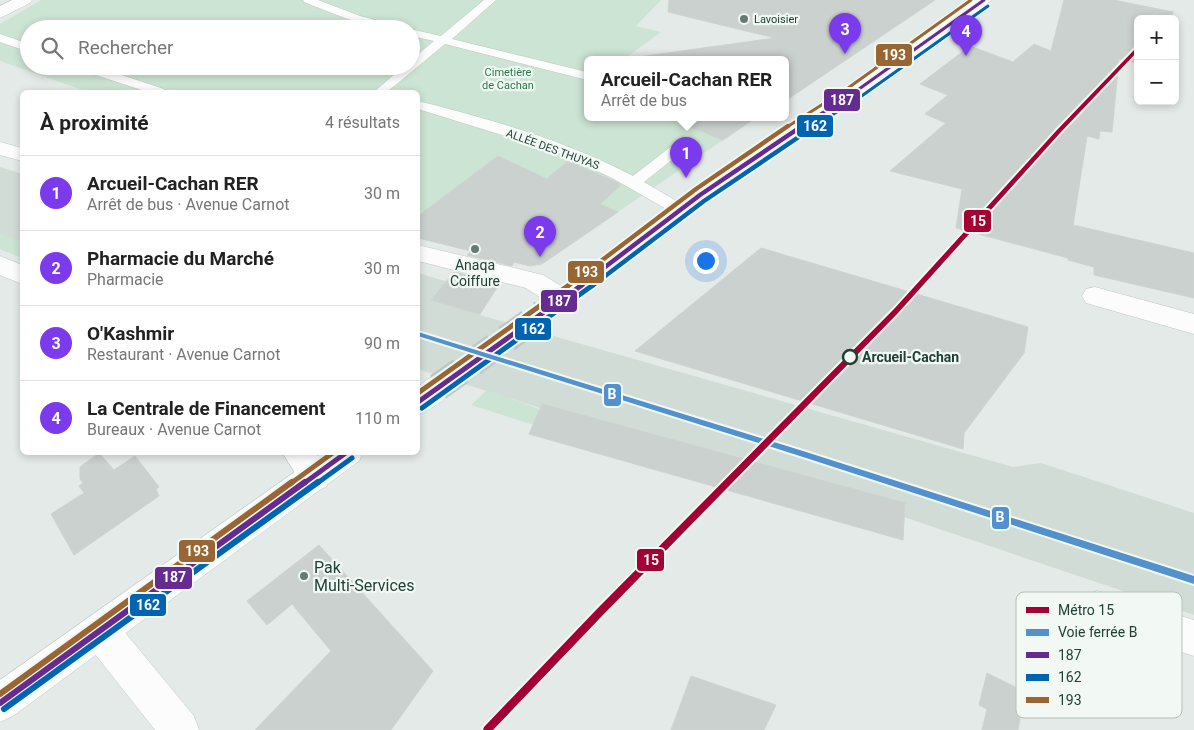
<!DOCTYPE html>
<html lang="fr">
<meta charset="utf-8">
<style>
body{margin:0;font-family:Roboto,sans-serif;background:#f2f2f2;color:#222}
.controls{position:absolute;right:15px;top:15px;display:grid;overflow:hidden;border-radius:8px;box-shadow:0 2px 8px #0003}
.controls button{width:45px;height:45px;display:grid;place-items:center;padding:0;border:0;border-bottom:1px solid #e0e0e0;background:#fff;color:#222;font:25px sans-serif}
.you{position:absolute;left:705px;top:260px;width:18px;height:18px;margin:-12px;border:4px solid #fff;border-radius:50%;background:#1a73e8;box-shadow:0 0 0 8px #1a73e833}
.badge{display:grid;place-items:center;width:32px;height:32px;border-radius:50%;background:#7c3aed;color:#fff;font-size:16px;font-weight:700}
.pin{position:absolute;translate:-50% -41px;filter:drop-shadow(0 1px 2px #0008)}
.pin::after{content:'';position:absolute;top:26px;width:18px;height:15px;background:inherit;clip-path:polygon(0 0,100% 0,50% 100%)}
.popup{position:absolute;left:584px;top:56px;width:205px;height:65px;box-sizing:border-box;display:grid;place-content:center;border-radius:8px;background:#fff;filter:drop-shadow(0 1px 4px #0005);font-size:16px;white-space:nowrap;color:#767676}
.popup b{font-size:19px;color:#222}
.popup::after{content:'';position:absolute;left:50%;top:100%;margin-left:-10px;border:10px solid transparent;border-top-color:#fff}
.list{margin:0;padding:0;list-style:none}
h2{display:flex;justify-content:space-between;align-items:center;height:65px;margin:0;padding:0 20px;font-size:21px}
h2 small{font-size:16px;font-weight:400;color:#767676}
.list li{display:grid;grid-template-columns:32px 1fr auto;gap:15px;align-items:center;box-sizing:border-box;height:75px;padding:0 20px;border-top:1px solid #e0e0e0}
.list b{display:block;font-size:19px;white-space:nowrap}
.list p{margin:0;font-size:16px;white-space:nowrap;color:#767676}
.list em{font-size:16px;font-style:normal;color:#767676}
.icon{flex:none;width:28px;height:28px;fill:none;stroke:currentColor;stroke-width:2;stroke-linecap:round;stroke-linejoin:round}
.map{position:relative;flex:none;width:1194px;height:730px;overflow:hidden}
.search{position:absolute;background:#fff;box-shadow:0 2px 8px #0003;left:20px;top:20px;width:400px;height:55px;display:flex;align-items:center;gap:12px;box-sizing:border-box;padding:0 18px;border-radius:28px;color:#767676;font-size:19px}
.panel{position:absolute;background:#fff;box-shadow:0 2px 8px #0003;left:20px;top:90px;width:400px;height:365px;border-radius:8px}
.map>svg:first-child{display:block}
.built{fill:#d1dcd7}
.green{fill:#cce4d3;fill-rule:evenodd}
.building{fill:#cbd1ce;stroke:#cdd3d0}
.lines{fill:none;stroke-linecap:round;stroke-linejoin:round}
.secondary-tunnel{stroke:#bdc8c4;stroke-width:28;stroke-dasharray:28 14;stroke-linecap:butt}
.lane-casing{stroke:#c1c7c4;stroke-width:1}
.street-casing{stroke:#c1c7c4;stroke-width:1}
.secondary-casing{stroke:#bfc8c4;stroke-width:1}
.lane{fill:#fbfcfb;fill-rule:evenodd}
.street{fill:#fbfcfb;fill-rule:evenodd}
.secondary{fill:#fbfcfb;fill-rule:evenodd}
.bus-1-far3-casing{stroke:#f2f9f5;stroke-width:5.5}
.bus-1-far2-casing{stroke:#f2f9f5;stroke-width:8}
.bus-1-far1-casing{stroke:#f2f9f5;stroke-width:9}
.bus-1-casing{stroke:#f2f9f5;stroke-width:10}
.bus-2-far3-casing{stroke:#f2f9f5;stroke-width:5.5}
.bus-2-far2-casing{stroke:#f2f9f5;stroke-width:8}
.bus-2-far1-casing{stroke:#f2f9f5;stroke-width:9}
.bus-2-casing{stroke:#f2f9f5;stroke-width:10}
.bus-3-far3-casing{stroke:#f2f9f5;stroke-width:5.5}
.bus-3-far2-casing{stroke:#f2f9f5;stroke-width:8}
.bus-3-far1-casing{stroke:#f2f9f5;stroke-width:9}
.bus-3-casing{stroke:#f2f9f5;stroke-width:10}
.bus-1-far3{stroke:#652b91;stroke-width:3}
.bus-1-far2{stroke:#652b91;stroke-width:4.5}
.bus-1-far1{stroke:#652b91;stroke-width:5}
.bus-1{stroke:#652b91;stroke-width:6}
.bus-2-far3{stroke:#0064b1;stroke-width:3}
.bus-2-far2{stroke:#0064b1;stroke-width:4.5}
.bus-2-far1{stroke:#0064b1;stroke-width:5}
.bus-2{stroke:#0064b1;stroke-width:6}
.bus-3-far3{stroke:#963;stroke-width:3}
.bus-3-far2{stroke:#963;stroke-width:4.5}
.bus-3-far1{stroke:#963;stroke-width:5}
.bus-3{stroke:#963;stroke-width:6}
.rail-1-casing{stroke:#f2f9f5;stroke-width:4}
.rail-1{fill:#5291ce;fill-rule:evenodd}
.metro-1-casing{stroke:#f2f9f5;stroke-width:4}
.metro-1{fill:#a50034;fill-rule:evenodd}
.poi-dot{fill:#657b74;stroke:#f2f9f5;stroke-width:2}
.stop-dot{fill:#f2f9f5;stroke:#203f36;stroke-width:2.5}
.labels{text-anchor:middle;stroke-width:4.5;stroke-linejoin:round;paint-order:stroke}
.far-poi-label{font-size:11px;fill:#203f36;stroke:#f2f9f5;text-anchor:start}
.far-park-label{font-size:11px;fill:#277a45;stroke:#f2f9f5}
.far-street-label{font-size:11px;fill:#203f36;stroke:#f2f9f5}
.poi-label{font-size:14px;fill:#203f36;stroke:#f2f9f5}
.stop-label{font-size:14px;font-weight:bold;fill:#203f36;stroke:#f2f9f5;text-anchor:start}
.near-poi-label{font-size:16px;fill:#203f36;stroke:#f2f9f5;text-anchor:start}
.key{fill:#f2f9f5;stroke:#b3c1bc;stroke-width:1}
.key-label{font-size:14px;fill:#203f36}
.line-badge{stroke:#f2f9f5;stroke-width:2}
.badge-label{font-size:14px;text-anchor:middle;font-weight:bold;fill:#fff}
</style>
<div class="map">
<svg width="1194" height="730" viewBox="0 0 1194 730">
<rect width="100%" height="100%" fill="#e4eae7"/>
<path class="built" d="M0 167 22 174V257L0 249Z
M418 273 492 295 480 315 1013 467 1041 463 1194 513V615L797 481 612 431 418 369Z"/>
<path class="green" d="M41 0H661L636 26 661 32 624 59H587V117H665L723 140 618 212 498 156 423 212 418 210V92H88L0 61V24ZM29 29H411V66H29Z
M0 234 22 241V258L0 249Z
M487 390 542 410 534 425 471 405Z"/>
<path class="building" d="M669 0H935L785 101V59L631 58 775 38 668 12Z
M1064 0H1113L1173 12 1172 19H1138V63L1119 59 1112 132 1100 131 1099 139 1087 136 1073 225 1194 253V298L1094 275V267L1068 260V258L956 228 962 189 890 171 946 123 925 114 948 95 920 84 970 46 1013 62 1034 44 1051 51Z
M666 117H757L723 140Z
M498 156 547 179 568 161 616 182 621 185 600 204 618 212 542 264 530 266 514 262 512 266 467 255 471 251 418 238V216Z
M761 248 1028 327 1024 353 964 433 963 449 635 351Z
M454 272 500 283 480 314 431 300Z
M542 404 905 503 903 540 529 434Z
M99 453 114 470 135 456 159 487 156 489 159 496 74 555 51 514 84 493 79 486 83 483 80 479V467Z
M319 545 433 671 391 730H255L331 651 292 604 267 625 247 601Z
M1103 632 1171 653 1177 689 1161 685 1168 718 1112 701Z
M987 673 1025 692 1018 730H982L987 709 979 705Z
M691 676 776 705 764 730H671Z"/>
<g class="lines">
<path class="secondary-tunnel" d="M438 387 543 313"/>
<defs>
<path id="lane" d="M303 0H318L360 16 402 27 404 29C368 29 337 15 304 2Z
M484 0H496L452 39 587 72V80L445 44 387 92H374L404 66H411V60L434 41 411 36 410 29 441 36Z
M0 34 29 44V52L0 42Z
M75 66H94L164 89 165 92H148L77 69Z
M418 101C491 119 566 141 633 176L678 141H688L690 144 688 147 644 182 685 206 688 210 685 214H675L612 178 554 151 418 109Z"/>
<path id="street" d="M12 0H32L30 3 0 18V6Z
M0 142 22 148V161L0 155Z
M418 245 543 275 571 292 575 299 571 306 562 308 553 306 526 288 418 261Z
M0 256 22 265V284L0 275Z
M1095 287 1194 314V334L1086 303 1082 296 1086 289Z
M282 452H315L331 477 326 487 315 491 304 487Z
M1097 591 1194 620V656L1085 621 1079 609 1085 597Z
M100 613 113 618 194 716 199 730H155L87 644 82 631 87 618Z"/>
<path id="secondary" d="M973 0H992L859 98 767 157 708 200 552 320 543 323 534 320 530 313 534 306 692 190 753 149 845 90Z
M438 375 448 379 452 387C446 400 431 410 418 414V387L428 379Z
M323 452H363L359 461 13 716 0 722V680Z"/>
</defs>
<use href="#lane" class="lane-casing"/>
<use href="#street" class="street-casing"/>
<use href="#secondary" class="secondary-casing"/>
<use href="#lane" class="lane"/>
<use href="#street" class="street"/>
<use href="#secondary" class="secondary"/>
<defs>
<path id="bus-1-far3" d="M800 127 852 94 984 0"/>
<path id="bus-1-far2" d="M580 286 700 195 802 126"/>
<path id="bus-1-far1" d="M418 402 582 285
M303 484 347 452"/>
<path id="bus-1" d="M0 703 305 482"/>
<path id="bus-2-far3" d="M813 127 856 100 988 6"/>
<path id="bus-2-far2" d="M592 286 704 201 815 126"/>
<path id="bus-2-far1" d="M422 408 593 285
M316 484 352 458"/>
<path id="bus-2" d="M4 709 318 482"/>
<path id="bus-3-far3" d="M787 127 848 88 971 0"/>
<path id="bus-3-far2" d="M568 286 696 189 788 126"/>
<path id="bus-3-far1" d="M418 393 569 285
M290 484 334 452"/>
<path id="bus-3" d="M0 694 292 482"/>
</defs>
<use href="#bus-1-far3" class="bus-1-far3-casing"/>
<use href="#bus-1-far2" class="bus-1-far2-casing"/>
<use href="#bus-1-far1" class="bus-1-far1-casing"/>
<use href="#bus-1" class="bus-1-casing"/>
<use href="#bus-2-far3" class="bus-2-far3-casing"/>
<use href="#bus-2-far2" class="bus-2-far2-casing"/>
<use href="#bus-2-far1" class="bus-2-far1-casing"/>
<use href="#bus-2" class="bus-2-casing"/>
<use href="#bus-3-far3" class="bus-3-far3-casing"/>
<use href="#bus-3-far2" class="bus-3-far2-casing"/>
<use href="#bus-3-far1" class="bus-3-far1-casing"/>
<use href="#bus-3" class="bus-3-casing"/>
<use href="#bus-1-far3" class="bus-1-far3"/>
<use href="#bus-1-far2" class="bus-1-far2"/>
<use href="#bus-1-far1" class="bus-1-far1"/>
<use href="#bus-1" class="bus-1"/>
<use href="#bus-2-far3" class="bus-2-far3"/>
<use href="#bus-2-far2" class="bus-2-far2"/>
<use href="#bus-2-far1" class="bus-2-far1"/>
<use href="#bus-2" class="bus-2"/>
<use href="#bus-3-far3" class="bus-3-far3"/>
<use href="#bus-3-far2" class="bus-3-far2"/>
<use href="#bus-3-far1" class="bus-3-far1"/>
<use href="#bus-3" class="bus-3"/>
<defs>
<path id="rail-1" d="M418 332 803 451 1194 576V584L803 457 418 336Z"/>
</defs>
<use href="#rail-1" class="rail-1-casing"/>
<use href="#rail-1" class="rail-1"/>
<defs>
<path id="metro-1" d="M1137 47H1138V51L1060 133 898 313 602 616 493 730H483L484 727 596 610 894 309 1056 131Z"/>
</defs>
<use href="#metro-1" class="metro-1-casing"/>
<use href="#metro-1" class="metro-1"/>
</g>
<g class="poi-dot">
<circle cx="744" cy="19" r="5"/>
<circle cx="475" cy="249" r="5"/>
<circle cx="304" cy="576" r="5"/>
</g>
<circle class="stop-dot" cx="850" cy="357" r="7"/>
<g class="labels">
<g class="far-poi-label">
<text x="754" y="23">Lavoisier</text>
</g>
<g class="far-park-label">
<text x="508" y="76">Cimetière<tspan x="508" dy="13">de Cachan</tspan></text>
</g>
<g class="far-street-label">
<text transform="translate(553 149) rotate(20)" y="4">ALLÉE DES THUYAS</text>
</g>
<g class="poi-label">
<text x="475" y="270">Anaqa<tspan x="475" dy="16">Coiffure</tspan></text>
</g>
<g class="stop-label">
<text x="862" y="362">Arcueil-Cachan</text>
</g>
<g class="near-poi-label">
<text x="314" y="573">Pak<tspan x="314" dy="18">Multi-Services</tspan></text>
</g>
</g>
<rect x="1016" y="592" width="166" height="126" rx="8" class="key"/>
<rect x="1026" y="607" width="23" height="6" fill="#a50034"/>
<rect x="1026" y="629" width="23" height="7" fill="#5291ce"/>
<rect x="1026" y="652" width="23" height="6" fill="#652b91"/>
<rect x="1026" y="674" width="23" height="7" fill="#0064b1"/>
<rect x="1026" y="697" width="23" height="6" fill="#963"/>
<g class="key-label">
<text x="1058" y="615">Métro 15</text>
<text x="1058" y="637">Voie ferrée B</text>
<text x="1058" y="660">187</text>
<text x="1058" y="682">162</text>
<text x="1058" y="705">193</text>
</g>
<g class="line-badge">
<rect x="875" y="43" width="38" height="24" rx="5" fill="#963"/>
<rect x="823" y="88" width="38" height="24" rx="5" fill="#652b91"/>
<rect x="796" y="114" width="38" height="24" rx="5" fill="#0064b1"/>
<rect x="963" y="209" width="29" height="24" rx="5" fill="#a50034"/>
<rect x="567" y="260" width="38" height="24" rx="5" fill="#963"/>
<rect x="540" y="289" width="38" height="24" rx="5" fill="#652b91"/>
<rect x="514" y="317" width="38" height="24" rx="5" fill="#0064b1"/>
<rect x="603" y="383" width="19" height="24" rx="5" fill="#5291ce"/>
<rect x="991" y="506" width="19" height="24" rx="5" fill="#5291ce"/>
<rect x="178" y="539" width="38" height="24" rx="5" fill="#963"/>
<rect x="636" y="548" width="29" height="24" rx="5" fill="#a50034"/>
<rect x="154" y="566" width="39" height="24" rx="5" fill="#652b91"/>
<rect x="129" y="593" width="38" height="24" rx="5" fill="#0064b1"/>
</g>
<g class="badge-label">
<text x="894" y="60">193</text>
<text x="842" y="105">187</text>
<text x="815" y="131">162</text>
<text x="978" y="226">15</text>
<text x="586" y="277">193</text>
<text x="559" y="306">187</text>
<text x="533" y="334">162</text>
<text x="612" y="399">B</text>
<text x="1000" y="522">B</text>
<text x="197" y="556">193</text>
<text x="651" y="565">15</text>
<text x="174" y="582">187</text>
<text x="148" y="610">162</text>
</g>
</svg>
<div class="controls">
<button>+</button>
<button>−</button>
</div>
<div class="you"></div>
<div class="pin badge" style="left:686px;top:178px">1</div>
<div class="popup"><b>Arcueil-Cachan RER</b>Arrêt de bus</div>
<div class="pin badge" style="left:540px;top:257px">2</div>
<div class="pin badge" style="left:845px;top:54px">3</div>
<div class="pin badge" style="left:966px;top:56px">4</div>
<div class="search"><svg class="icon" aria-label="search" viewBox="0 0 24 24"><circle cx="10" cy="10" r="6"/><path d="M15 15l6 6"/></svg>Rechercher</div>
<section class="panel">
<h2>À proximité<small>4 résultats</small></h2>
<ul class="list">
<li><span class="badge">1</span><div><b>Arcueil-Cachan RER</b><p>Arrêt de bus · Avenue Carnot</p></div><em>30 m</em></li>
<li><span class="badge">2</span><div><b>Pharmacie du Marché</b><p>Pharmacie</p></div><em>30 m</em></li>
<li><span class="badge">3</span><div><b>O'Kashmir</b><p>Restaurant · Avenue Carnot</p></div><em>90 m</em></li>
<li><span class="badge">4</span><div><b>La Centrale de Financement</b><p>Bureaux · Avenue Carnot</p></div><em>110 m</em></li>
</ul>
</section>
</div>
